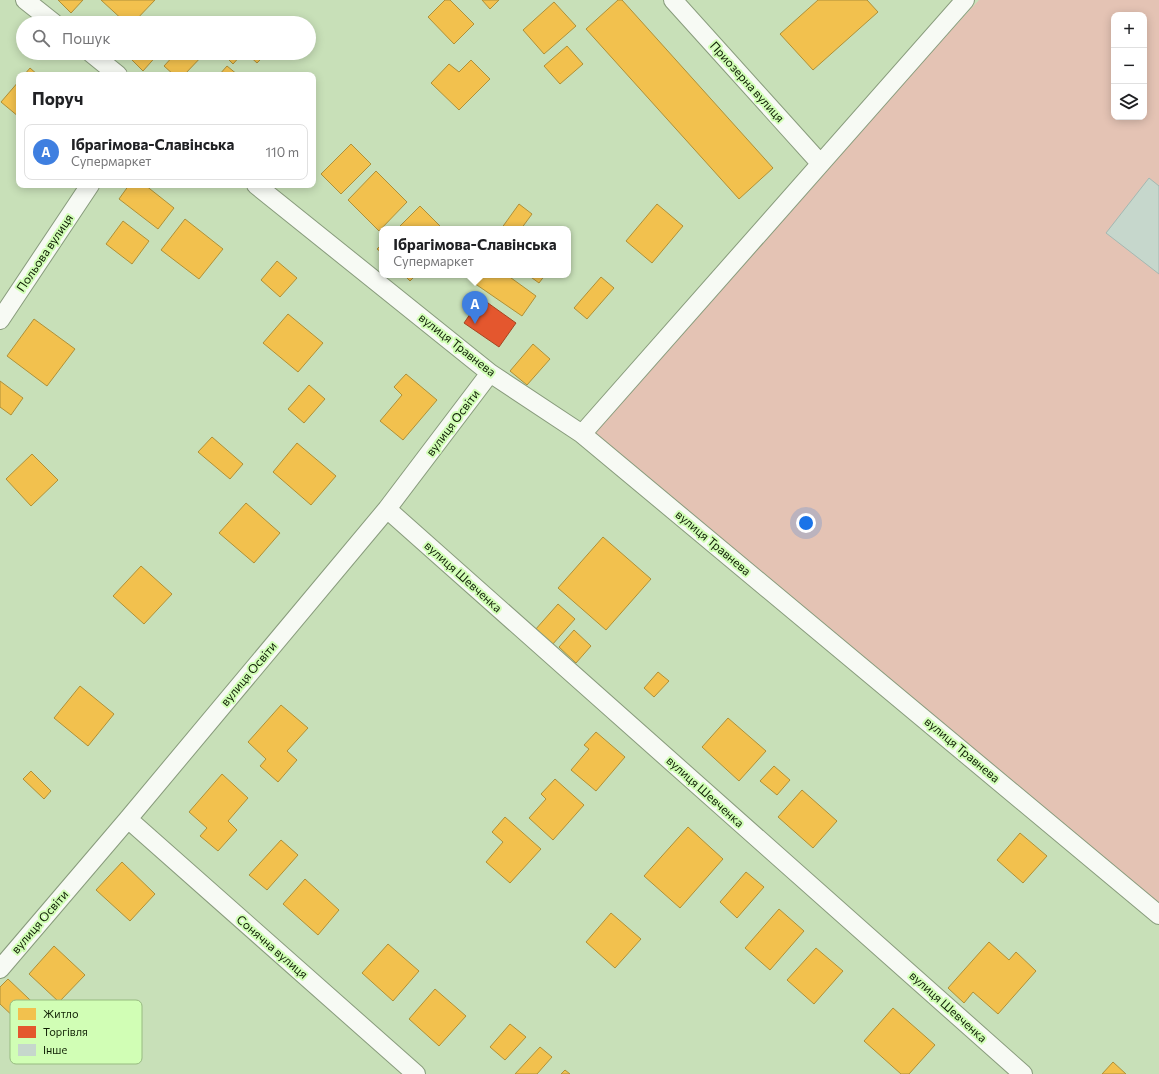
<!DOCTYPE html>
<html lang="uk">
<meta charset="utf-8">
<style>
body{margin:0;font-family:Commissioner,sans-serif;background:#f2f2f2;color:#202124}
.controls{position:absolute;right:12px;top:12px;display:grid;overflow:hidden;border-radius:8px;box-shadow:0 2px 10px #0003}
.controls button{width:36px;height:36px;display:grid;place-items:center;padding:0;border:0;border-bottom:1px solid #e0e0e0;background:#fff;color:#202124;font:20px sans-serif}
.you{position:absolute;left:806px;top:523px;width:14px;height:14px;margin:-10px;border:3px solid #fff;border-radius:50%;background:#1a73e8;box-shadow:0 0 0 6px #1a73e833}
.badge{display:grid;place-items:center;width:26px;height:26px;border-radius:50%;background:#0b8043;color:#fff;font-size:13px;font-weight:700}
.pin{position:absolute;translate:-50% -33px;filter:drop-shadow(0 1px 2px #0008)}
.pin::after{content:'';position:absolute;top:21px;width:14px;height:12px;background:inherit;clip-path:polygon(0 0,100% 0,50% 100%)}
.popup{position:absolute;left:379px;top:226px;width:192px;height:52px;box-sizing:border-box;display:grid;place-content:center;border-radius:8px;background:#fff;filter:drop-shadow(0 1px 3px #0005);font-size:13px;white-space:nowrap;color:#757577}
.popup b{font-size:15px;color:#202124}
.popup::after{content:'';position:absolute;left:50%;top:100%;margin-left:-8px;border:8px solid transparent;border-top-color:#fff}
.list{margin:0;padding:0;list-style:none}
h2{display:flex;justify-content:space-between;align-items:center;height:52px;margin:0;padding:0 16px;font-size:17px}
h2 small{font-size:13px;font-weight:400;color:#757577}
.list li{display:grid;grid-template-columns:26px 1fr auto;gap:12px;align-items:center;box-sizing:border-box;height:56px;margin:0 8px 8px;padding:0 8px;border:1px solid #e0e0e0;border-radius:8px}
.list b{display:block;font-size:15px;white-space:nowrap}
.list p{margin:0;font-size:13px;white-space:nowrap;color:#757577}
.list em{font-size:13px;font-style:normal;color:#757577}
.icon{flex:none;width:22px;height:22px;fill:none;stroke:currentColor;stroke-width:2;stroke-linecap:round;stroke-linejoin:round}
.map{position:relative;flex:none;width:1159px;height:1074px;overflow:hidden}
.search{position:absolute;background:#fff;box-shadow:0 2px 10px #0003;left:16px;top:16px;width:300px;height:44px;display:flex;align-items:center;gap:10px;box-sizing:border-box;padding:0 14px;border-radius:22px;color:#757577;font-size:15px}
.panel{position:absolute;background:#fff;box-shadow:0 2px 10px #0003;left:16px;top:72px;width:300px;height:116px;border-radius:8px}
.map>svg:first-child{display:block}
.grass{fill:#e4c3b4;fill-rule:evenodd}
.homes{fill:#f2c14e;stroke:#ae9038}
.shops{fill:#e4572e;stroke:#a44621}
.building{fill:#c6d7cc;stroke:#a4b8b2}
.lines{fill:none;stroke-linecap:round;stroke-linejoin:round}
.street-casing{stroke:#889b7c;stroke-width:20}
.street{stroke:#f7faf4;stroke-width:18}
.labels{text-anchor:middle;stroke-width:4;stroke-linejoin:round;paint-order:stroke}
.street-label{font-size:12px;fill:#0f1f04;stroke:#d1feb5}
.key{fill:#d1feb5;stroke:#97bb80;stroke-width:1}
.key-label{font-size:11px;fill:#0f1f04}
</style>
<div class="map">
<svg width="1159" height="1074" viewBox="0 0 1159 1074">
<rect width="100%" height="100%" fill="#c8e0b8"/>
<path class="grass" d="M979 0H1159V915L582 434ZM1114 15H1144V117H1114Z"/>
<path class="homes" d="M58 0H83L71 13Z
M101 0H155L133 23H126Z
M445 0H450L474 24 454 44 428 17Z
M482 0H499L490 9Z
M618 0H622L773 168 739 199 586 29Z
M818 0H867L878 12 813 70 780 34Z
M554 2 576 26 544 54 523 30Z
M567 46 583 64 560 84 544 66Z
M138 53H159L143 71 132 60Z
M176 53H205L184 75H174L164 66Z
M222 53H243L233 64Z
M246 53H267L257 63Z
M471 60 490 79 459 110 431 83 449 64 459 72Z
M227 66 238 75H219Z
M30 68 38 75H24Z
M19 81V117L1 102Z
M351 144 371 164 341 194 321 174Z
M376 171 407 202 379 231 348 200Z
M129 185H145L174 208 158 229 119 199Z
M519 204 532 214 521 229H501Z
M657 204 683 226 652 263 626 241Z
M420 206 443 229H397Z
M185 219 223 249 199 279 161 250Z
M123 221 149 241 132 264 106 244Z
M382 244V253L377 249Z
M277 261 297 278 280 297 261 280Z
M404 275H416L410 281Z
M480 275H507L536 296 522 316 474 283Z
M528 275H545L539 283Z
M601 277 614 288 587 319 574 308Z
M288 314 323 343 298 372 263 343Z
M34 319 75 349 47 386 7 356Z
M533 344 550 359 527 385 510 371Z
M406 374 437 400 403 440 380 421 402 395 394 387Z
M0 381 23 398 11 415 0 407Z
M309 385 325 399 304 423 288 409Z
M212 437 243 464 230 479 198 452Z
M297 443 336 476 311 505 273 472Z
M32 454 58 480 31 506 6 479Z
M246 503 280 533 254 563 219 533Z
M603 537 651 579 606 630 558 588Z
M141 566 172 594 144 624 113 596Z
M558 604 575 619 552 645 535 630Z
M574 630 591 646 576 663 559 647Z
M658 672 669 681 654 697 644 688Z
M80 686 114 714 88 746 54 718Z
M281 705 308 728 287 751 297 760 278 782 260 766 266 759 248 742Z
M728 718 766 751 739 781 702 747Z
M596 732 625 757 596 791 571 770 589 749 584 745Z
M774 766 790 780 777 795 760 781Z
M31 771 51 791 44 799 23 779Z
M222 774 248 798 228 821 237 830 218 851 200 836 207 828 189 812Z
M555 779 584 805 553 840 529 818 546 799 541 794Z
M802 790 837 821 813 848 778 817Z
M505 817 541 849 510 883 486 862 503 842 492 832Z
M688 827 723 859 680 908 644 876Z
M1020 833 1047 856 1023 883 997 860Z
M281 840 298 855 267 890 249 875Z
M122 862 155 894 130 921 96 890Z
M746 872 764 887 737 918 720 902Z
M305 879 339 910 318 935 283 904Z
M779 909 804 931 770 970 745 948Z
M611 913 641 939 615 968 586 942Z
M989 942 1009 960 1016 952 1036 971 998 1014 973 992 964 1003 948 988Z
M388 944 419 971 393 1001 362 973Z
M54 946 85 975 59 1002 29 974Z
M816 948 843 971 814 1004 787 980Z
M8 979 68 1036 52 1053 0 1004V987Z
M435 989 466 1016 439 1046 409 1019Z
M893 1008 935 1045 909 1074H901L864 1041Z
M510 1024 526 1037 505 1060 490 1047Z
M540 1047 552 1057 537 1074H515Z
M1113 1062 1126 1074H1102Z
M565 1070 570 1074H561Z"/>
<path class="shops" d="M481 298 516 323 499 347 464 323Z"/>
<path class="building" d="M1149 178 1159 186V274L1106 233Z"/>
<g class="lines">
<defs>
<path id="street" d="M25 0 54 23
M673 0 820 163
M91 53 118 75
M256 185 490 373 582 434 1159 915
M0 320 90 185
M582 434 965 0
M387 509 1023 1074
M128 819 416 1074
M0 969 128 819 387 509 490 373"/>
</defs>
<use href="#street" class="street-casing"/>
<use href="#street" class="street"/>
</g>
<g class="labels">
<g class="street-label">
<text transform="translate(747 82) rotate(48)" y="4">Приозерна вулиця</text>
<text transform="translate(45 253) rotate(-56)" y="4">Польова вулиця</text>
<text transform="translate(457 345) rotate(38)" y="4">вулиця Травнева</text>
<text transform="translate(453 423) rotate(-53)" y="4">вулиця Освіти</text>
<text transform="translate(713 543) rotate(40)" y="4">вулиця Травнева</text>
<text transform="translate(463 577) rotate(42)" y="4">вулиця Шевченка</text>
<text transform="translate(249 674) rotate(-50)" y="4">вулиця Освіти</text>
<text transform="translate(962 750) rotate(40)" y="4">вулиця Травнева</text>
<text transform="translate(705 792) rotate(42)" y="4">вулиця Шевченка</text>
<text transform="translate(40 922) rotate(-49)" y="4">вулиця Освіти</text>
<text transform="translate(272 947) rotate(41)" y="4">Сонячна вулиця</text>
<text transform="translate(948 1007) rotate(42)" y="4">вулиця Шевченка</text>
</g>
</g>
<rect x="10" y="1000" width="132" height="64" rx="6" class="key"/>
<rect x="18" y="1008" width="18" height="12" fill="#f2c14e"/>
<rect x="18" y="1026" width="18" height="12" fill="#e4572e"/>
<rect x="18" y="1044" width="18" height="12" fill="#c6d7cc"/>
<g class="key-label">
<text x="43" y="1018">Житло</text>
<text x="43" y="1036">Торгівля</text>
<text x="43" y="1054">Інше</text>
</g>
</svg>
<div class="controls">
<button>+</button>
<button>−</button>
<button><svg class="icon" aria-label="layers" viewBox="0 0 24 24"><path d="M12 4l9 5-9 5-9-5zM3 14l9 5 9-5"/></svg></button>
</div>
<div class="you"></div>
<div class="pin badge" style="left:475px;top:324px;background:#3f7fe0">A</div>
<div class="popup"><b>Ібрагімова-Славінська</b>Супермаркет</div>
<div class="search"><svg class="icon" aria-label="search" viewBox="0 0 24 24"><circle cx="10" cy="10" r="6"/><path d="M15 15l6 6"/></svg>Пошук</div>
<section class="panel">
<h2>Поруч<small></small></h2>
<ul class="list">
<li><span class="badge" style="background:#3f7fe0">A</span><div><b>Ібрагімова-Славінська</b><p>Супермаркет</p></div><em>110 m</em></li>
</ul>
</section>
</div>
